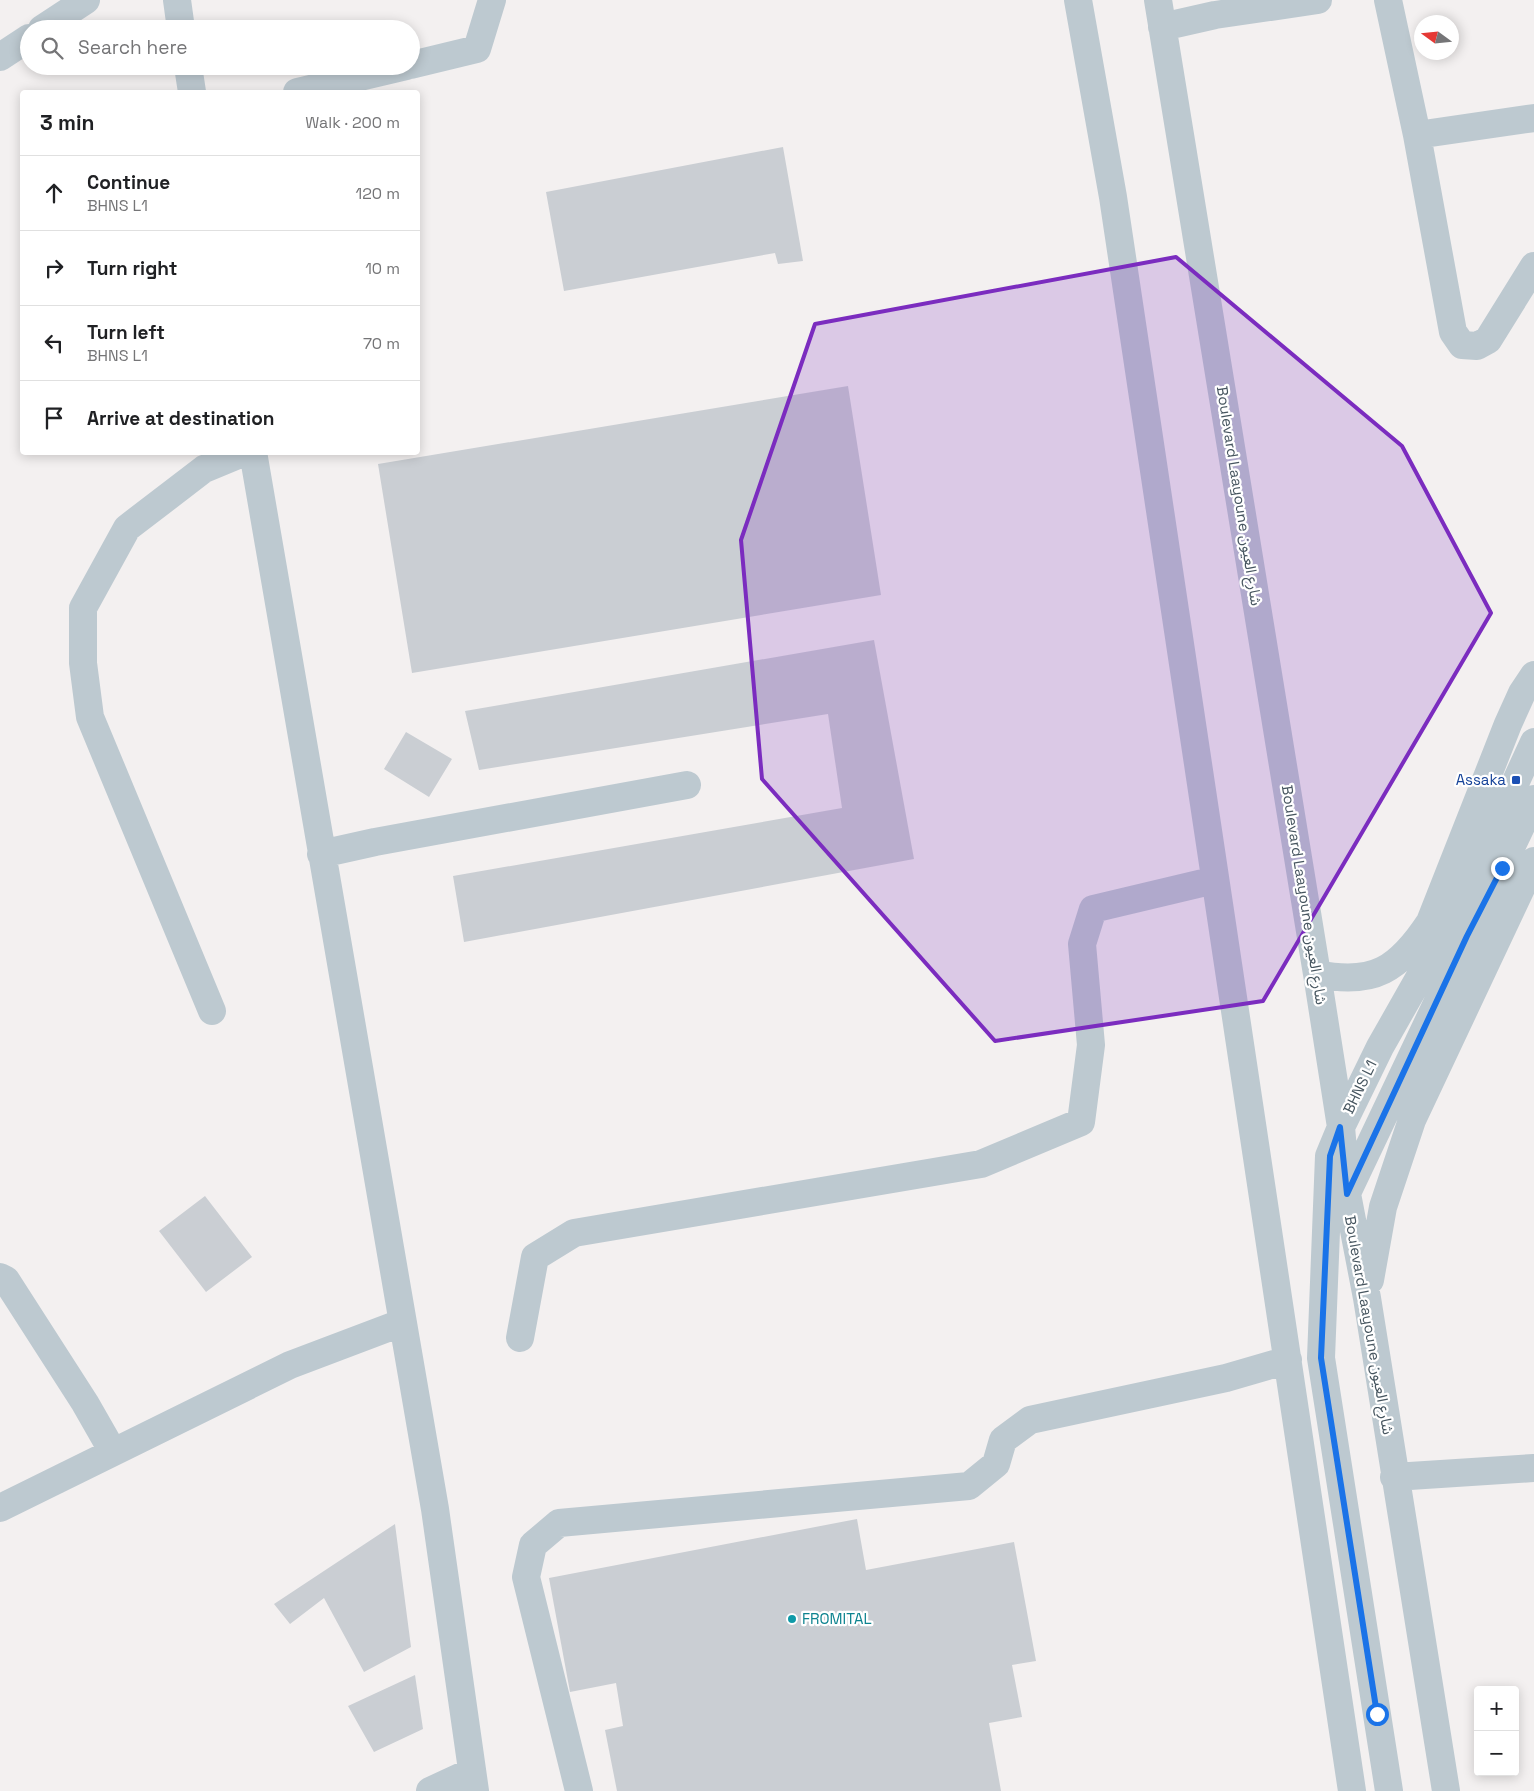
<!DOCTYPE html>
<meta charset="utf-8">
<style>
body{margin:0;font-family:"Space Grotesk","Noto Sans Arabic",sans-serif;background:#f2f2f2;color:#202124}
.controls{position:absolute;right:15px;bottom:15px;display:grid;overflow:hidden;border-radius:5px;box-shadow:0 2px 12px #0003}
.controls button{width:45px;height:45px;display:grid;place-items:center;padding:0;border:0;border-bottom:1px solid #e0e0e0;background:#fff;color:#202124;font:25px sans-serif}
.compass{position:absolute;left:1414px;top:15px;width:45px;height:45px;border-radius:50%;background:#fff;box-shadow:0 2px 12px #0003;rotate:285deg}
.stop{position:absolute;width:15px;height:15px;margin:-11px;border:4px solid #1a73e8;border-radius:50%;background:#fff}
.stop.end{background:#1a73e8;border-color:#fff;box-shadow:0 1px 5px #0008}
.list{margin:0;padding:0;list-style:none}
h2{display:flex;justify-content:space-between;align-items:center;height:65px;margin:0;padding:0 20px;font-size:21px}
h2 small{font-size:16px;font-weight:400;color:#757577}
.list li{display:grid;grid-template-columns:32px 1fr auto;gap:15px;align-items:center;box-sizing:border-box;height:75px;padding:0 20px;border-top:1px solid #e0e0e0}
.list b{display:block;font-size:19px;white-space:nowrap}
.list p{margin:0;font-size:16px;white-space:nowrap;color:#757577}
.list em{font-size:16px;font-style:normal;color:#757577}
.icon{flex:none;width:28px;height:28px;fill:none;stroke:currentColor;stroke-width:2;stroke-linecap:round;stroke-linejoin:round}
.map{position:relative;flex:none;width:1534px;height:1791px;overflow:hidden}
.search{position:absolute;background:#fff;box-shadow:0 2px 12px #0003;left:20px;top:20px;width:400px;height:55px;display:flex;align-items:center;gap:12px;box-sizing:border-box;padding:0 18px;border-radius:28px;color:#757577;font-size:19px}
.panel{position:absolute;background:#fff;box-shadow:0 2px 12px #0003;left:20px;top:90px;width:400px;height:365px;border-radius:5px}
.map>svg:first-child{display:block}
.building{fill:#caced3}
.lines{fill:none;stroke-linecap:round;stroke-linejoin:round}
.minor{stroke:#bdc9d0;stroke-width:28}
.route{stroke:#1a73e8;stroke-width:6}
.marked{fill:#7b2cbf;fill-opacity:0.2;stroke:#7b2cbf;stroke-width:4;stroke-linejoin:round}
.transit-dot{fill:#1a4fb4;stroke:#fff;stroke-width:2}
.culture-dot{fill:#0f9aa8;stroke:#fff;stroke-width:2}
.labels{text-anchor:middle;stroke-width:4.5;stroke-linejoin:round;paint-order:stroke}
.street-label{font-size:15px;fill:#46555f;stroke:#fff}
.transit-label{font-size:15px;fill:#164399;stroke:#fff;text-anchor:end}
.culture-label{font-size:15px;fill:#0d838f;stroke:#fff;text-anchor:start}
</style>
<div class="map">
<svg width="1534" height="1791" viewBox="0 0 1534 1791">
<rect width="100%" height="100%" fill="#f3f0f0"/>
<path class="building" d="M783 147 803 261 778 264 775 253 564 291 546 192Z
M848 386 881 595 412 673 378 464Z
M874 640 914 859 464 942 453 876 842 808 828 714 479 770 465 711Z
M406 732 452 759 429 797 384 769Z
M205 1196 252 1257 206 1292 159 1231Z
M857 1519 866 1570 1014 1542 1036 1661 1012 1665 1022 1717 989 1723 1001 1791H617L605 1730 623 1726 616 1683 570 1692 549 1578Z
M395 1524 411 1647 364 1672 324 1598 290 1624 274 1604Z
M415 1675 423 1729 374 1752 348 1706Z"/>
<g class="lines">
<path class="minor" d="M177 0 181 29
M1078 0 1113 197 1352 1791
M1158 0 1317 974 1341 1127 1347 1194 1367 1298 1446 1791
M1388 0 1417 135 1453 332 1462 345 1477 346 1488 340 1534 266
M1162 27 1215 15 1318 0
M42 29 86 0
M0 57 29 38
M411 65 477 49 492 0
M188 66 192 92
M297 92 407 66
M1417 135 1534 118
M253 452 435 1509 475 1791
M321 854 375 842 687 785
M1317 974C1374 986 1399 969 1430 922L1508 724 1522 693 1534 675
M212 1011 90 717 83 663V608L127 528 204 469 245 452
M1347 1193 1534 799
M0 1277 6 1280 85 1403 113 1452
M1370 1280 1383 1207 1412 1120 1534 861
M520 1338 535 1257 574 1233 981 1164 1081 1122 1091 1045 1082 944 1093 909 1215 880
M1394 1477 1534 1468
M0 1508 290 1365 401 1323
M430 1791 471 1772
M579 1791 526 1577 533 1545 559 1523 969 1486 996 1464 1003 1440 1030 1420 1226 1378 1288 1360
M1389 1791 1321 1358 1329 1156 1341 1127 1380 1047 1422 973 1485 849 1534 742"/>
</g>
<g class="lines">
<path class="route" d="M1377 1714 1321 1358 1330 1156 1340 1127 1347 1194 1467 936 1502 868"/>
</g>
<path class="marked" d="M1176 257 1402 446 1491 613 1263 1001 995 1041 762 779 741 540 815 324Z"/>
<rect class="transit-dot" x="1511" y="775" width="10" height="10" rx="2.5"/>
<circle class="culture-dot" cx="792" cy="1619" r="5"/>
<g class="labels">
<g class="street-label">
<text transform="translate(1239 496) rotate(81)" y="5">Boulevard Laayoune شارع العيون</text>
<text transform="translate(1304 895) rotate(81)" y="5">Boulevard Laayoune شارع العيون</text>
<text transform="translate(1360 1087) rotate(-64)" y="5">BHNS L1</text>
<text transform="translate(1369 1325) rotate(80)" y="5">Boulevard Laayoune شارع العيون</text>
</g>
<g class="transit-label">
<text x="1506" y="785">Assaka</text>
</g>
<g class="culture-label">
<text x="802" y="1624">FROMITAL</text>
</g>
</g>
</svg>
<div class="controls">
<button>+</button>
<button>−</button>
</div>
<svg class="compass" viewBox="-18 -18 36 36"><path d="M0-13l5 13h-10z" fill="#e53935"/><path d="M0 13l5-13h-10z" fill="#757577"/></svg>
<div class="stop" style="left:1377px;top:1714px"></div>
<div class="stop end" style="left:1502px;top:868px"></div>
<div class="search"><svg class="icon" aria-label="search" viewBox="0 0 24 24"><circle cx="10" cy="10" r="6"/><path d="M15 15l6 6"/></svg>Search here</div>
<section class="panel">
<h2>3 min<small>Walk · 200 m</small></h2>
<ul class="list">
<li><svg class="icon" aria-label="ahead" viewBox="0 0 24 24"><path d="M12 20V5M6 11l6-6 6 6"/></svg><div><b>Continue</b><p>BHNS L1</p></div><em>120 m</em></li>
<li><svg class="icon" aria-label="right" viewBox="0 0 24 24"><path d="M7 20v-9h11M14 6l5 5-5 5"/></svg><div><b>Turn right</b></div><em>10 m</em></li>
<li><svg class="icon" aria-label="left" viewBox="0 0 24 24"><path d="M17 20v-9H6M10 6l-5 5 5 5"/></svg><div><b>Turn left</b><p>BHNS L1</p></div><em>70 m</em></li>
<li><svg class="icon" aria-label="arrive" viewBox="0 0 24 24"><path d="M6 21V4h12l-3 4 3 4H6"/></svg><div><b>Arrive at destination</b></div></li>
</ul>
</section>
</div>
